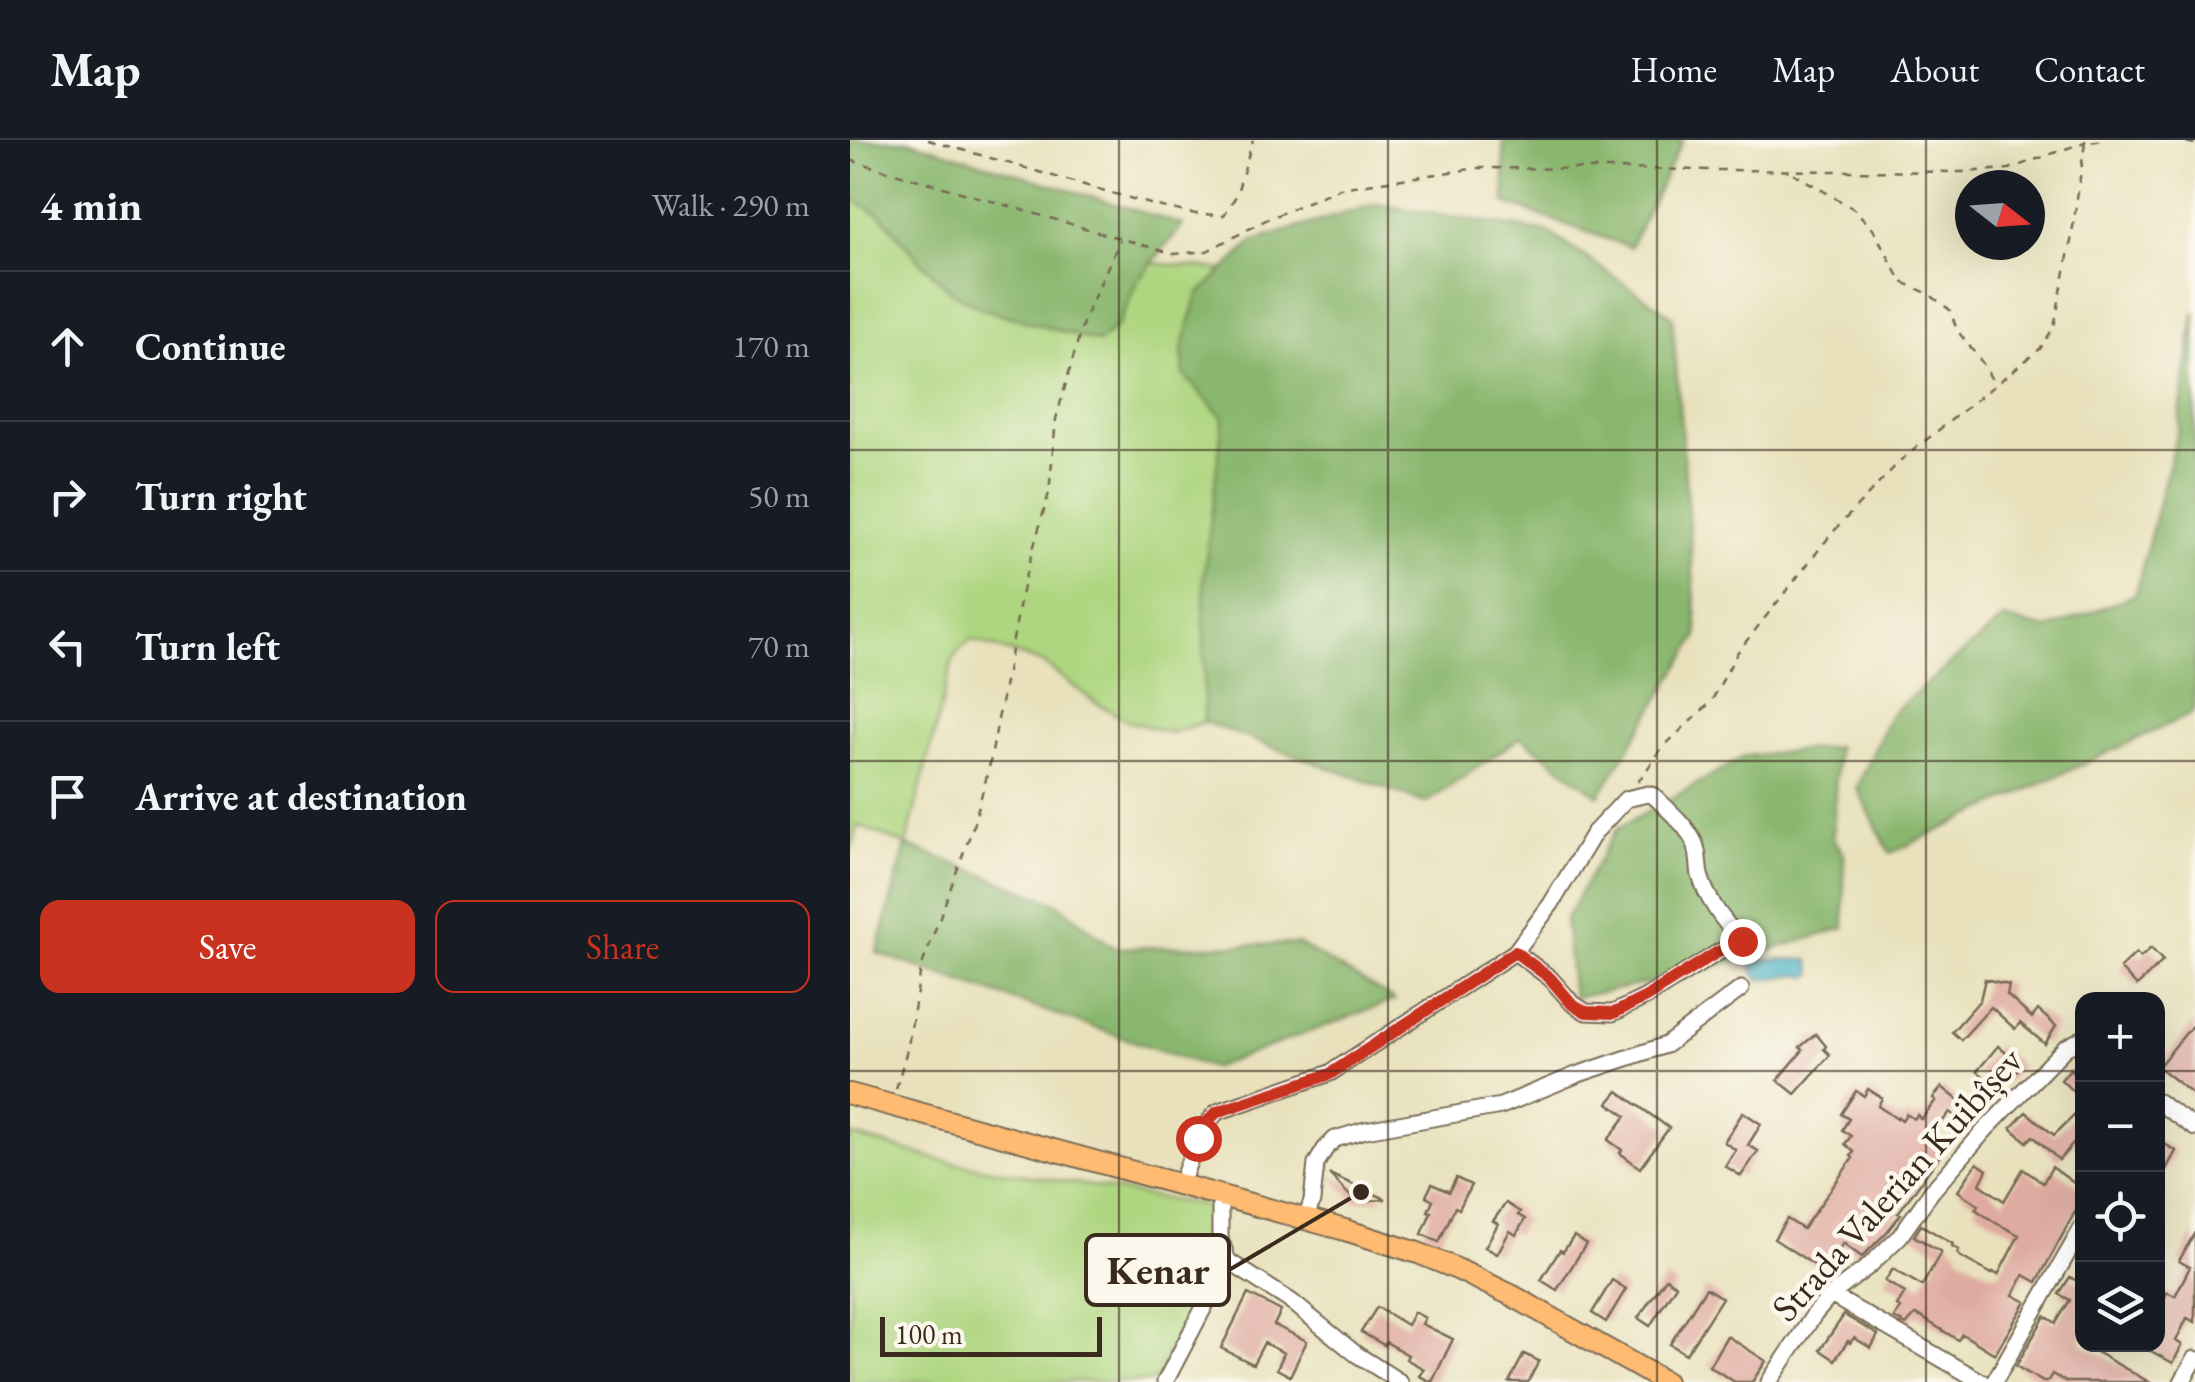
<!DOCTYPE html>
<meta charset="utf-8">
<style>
body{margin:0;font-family:"EB Garamond",serif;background:#242831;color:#f1f3f6}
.controls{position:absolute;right:30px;bottom:30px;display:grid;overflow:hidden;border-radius:20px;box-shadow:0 10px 40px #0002}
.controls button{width:90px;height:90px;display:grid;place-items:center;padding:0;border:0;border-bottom:2px solid #363941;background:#171b24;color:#f1f3f6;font:50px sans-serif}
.compass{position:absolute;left:1105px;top:30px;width:90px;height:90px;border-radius:50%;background:#171b24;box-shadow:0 10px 40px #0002;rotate:107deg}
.scale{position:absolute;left:30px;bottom:25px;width:222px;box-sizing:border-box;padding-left:10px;border:5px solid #3b2a1e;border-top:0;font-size:28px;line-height:35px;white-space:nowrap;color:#3b2a1e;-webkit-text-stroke:8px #fbf7ec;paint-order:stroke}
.stop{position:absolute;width:30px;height:30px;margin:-22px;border:8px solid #c8321e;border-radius:50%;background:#fff}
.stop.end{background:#c8321e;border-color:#fff;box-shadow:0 2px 10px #0008}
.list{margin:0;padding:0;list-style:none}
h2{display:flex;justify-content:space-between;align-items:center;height:130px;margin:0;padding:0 40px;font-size:42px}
h2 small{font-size:32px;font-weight:400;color:#9ea1a6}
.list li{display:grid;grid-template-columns:65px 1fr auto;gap:30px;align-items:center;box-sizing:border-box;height:150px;padding:0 40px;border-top:2px solid #363941}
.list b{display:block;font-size:38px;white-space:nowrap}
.list em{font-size:32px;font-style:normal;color:#9ea1a6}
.actions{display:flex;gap:20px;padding:30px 40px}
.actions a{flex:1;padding:22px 0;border:2px solid #c8321e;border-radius:20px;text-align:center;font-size:35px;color:#c8321e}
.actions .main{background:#c8321e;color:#fff}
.icon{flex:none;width:55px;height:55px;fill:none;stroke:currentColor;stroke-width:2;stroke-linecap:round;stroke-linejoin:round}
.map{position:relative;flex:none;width:1345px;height:1242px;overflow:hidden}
header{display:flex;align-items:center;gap:60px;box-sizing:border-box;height:140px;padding:0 50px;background:#171b24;border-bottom:2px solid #363941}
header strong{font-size:48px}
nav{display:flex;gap:55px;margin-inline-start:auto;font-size:35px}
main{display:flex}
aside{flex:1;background:#171b24}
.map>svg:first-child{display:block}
.green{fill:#aed680;stroke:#74804f;stroke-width:2.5}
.forest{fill:#8ab76e;stroke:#627046;stroke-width:2.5}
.water{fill:#47b3c5;stroke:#416e72;stroke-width:2.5}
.building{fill:#dfaaa0}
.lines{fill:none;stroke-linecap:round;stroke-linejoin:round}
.minor-casing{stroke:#786a55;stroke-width:19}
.major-casing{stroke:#786a55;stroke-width:24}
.path{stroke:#786a55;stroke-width:2.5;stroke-dasharray:8 8;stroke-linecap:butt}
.minor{stroke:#fff;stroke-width:15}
.major{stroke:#febb71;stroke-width:20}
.route{stroke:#c8321e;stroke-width:12}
.grid{fill:none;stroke:#3b2a1e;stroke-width:2.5;stroke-opacity:0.55}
.labels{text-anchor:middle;stroke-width:9;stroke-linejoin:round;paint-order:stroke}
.street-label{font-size:38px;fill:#3b2a1e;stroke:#fbf7ec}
.leader{fill:none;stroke:#3b2a1e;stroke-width:4}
.callout-dot{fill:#3b2a1e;stroke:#fbf7ec;stroke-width:4}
.callout{fill:#fbf7ec;stroke:#3b2a1e;stroke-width:4}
.callout-label{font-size:40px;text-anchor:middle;font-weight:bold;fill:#3b2a1e}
</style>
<header>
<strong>Map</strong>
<nav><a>Home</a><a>Map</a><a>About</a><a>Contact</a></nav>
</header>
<main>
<aside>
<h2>4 min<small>Walk · 290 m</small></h2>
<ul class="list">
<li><svg class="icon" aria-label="ahead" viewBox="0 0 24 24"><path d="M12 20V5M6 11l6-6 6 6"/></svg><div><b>Continue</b></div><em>170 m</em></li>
<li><svg class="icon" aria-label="right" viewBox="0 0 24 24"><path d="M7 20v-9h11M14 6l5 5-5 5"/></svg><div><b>Turn right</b></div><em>50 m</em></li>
<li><svg class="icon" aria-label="left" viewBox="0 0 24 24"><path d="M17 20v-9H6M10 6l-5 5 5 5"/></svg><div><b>Turn left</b></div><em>70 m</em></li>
<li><svg class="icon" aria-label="arrive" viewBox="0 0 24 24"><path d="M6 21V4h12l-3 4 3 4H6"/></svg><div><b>Arrive at destination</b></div></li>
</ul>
<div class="actions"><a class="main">Save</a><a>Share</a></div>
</aside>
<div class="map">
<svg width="1345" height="1242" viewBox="0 0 1345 1242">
<rect width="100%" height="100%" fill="#fbf7ec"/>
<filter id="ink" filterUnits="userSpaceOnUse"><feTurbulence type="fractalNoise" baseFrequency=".01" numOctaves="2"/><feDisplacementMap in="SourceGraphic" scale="20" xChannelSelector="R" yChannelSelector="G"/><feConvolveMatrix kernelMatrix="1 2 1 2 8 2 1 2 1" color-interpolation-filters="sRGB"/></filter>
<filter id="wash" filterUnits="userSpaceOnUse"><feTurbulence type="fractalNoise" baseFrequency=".0048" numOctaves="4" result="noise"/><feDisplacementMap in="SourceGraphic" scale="40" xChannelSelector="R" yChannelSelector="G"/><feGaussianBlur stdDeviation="2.25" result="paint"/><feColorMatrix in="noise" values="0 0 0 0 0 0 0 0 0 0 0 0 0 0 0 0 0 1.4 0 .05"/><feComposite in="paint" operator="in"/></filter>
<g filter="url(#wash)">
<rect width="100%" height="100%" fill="#e8e1bc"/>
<path class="green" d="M0 58 31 75 69 120 101 151 177 181 248 202 268 185 288 140 302 123 374 130 348 155 335 235 374 278 354 436V582L320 593 278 581 243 561 193 523 121 500 109 510 102 523 56 705 8 685 0 711Z
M0 995 94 1021 359 1066 363 1102 352 1147 304 1242H0Z"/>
<path class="forest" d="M0 0H57L333 85 288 140 268 185 249 202 130 168 101 151 69 120 31 75 0 58Z
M653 0H833L780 107 655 63Z
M525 64 698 92 822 176 848 496 749 656 671 597 576 663 354 582V436L373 278 334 235 332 209 348 155 404 101Z
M1345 172V569L1341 574 1040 713 1007 648 1041 574 1153 479 1198 489 1285 455 1328 289Z
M987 607 983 698 994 714V788L829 837 723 858 715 780 766 690 896 616Z
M56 705 207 763 264 808 448 804 545 860 362 928 27 813Z"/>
<path class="water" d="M928 819 959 820 963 834 958 837 949 835 908 840 899 821Z"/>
<g id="blocks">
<path class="building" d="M1301 808 1313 821 1287 846 1270 828 1286 813 1290 818Z
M1135 839 1159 845 1157 855 1182 878 1188 870 1206 886 1195 904 1170 883 1165 889 1141 867 1111 900 1102 892 1130 860Z
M1345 882V956L1308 927Z
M966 894 976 906 974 909 980 915 945 954 928 940 953 910 950 907Z
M1148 906 1171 926 1154 946 1148 941 1144 945 1127 931Z
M1220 929 1232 940V960L1211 940Z
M1092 947 1123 972 1114 983 1100 972 1083 993 1092 999 1085 1007 1092 1013 1048 1073 1051 1074 1036 1093 1012 1117 993 1103 975 1132 924 1099 937 1079 953 1089 1003 1018 1001 1016 1004 1012 995 1004 1001 996 992 990 999 979 991 974 1006 951 1014 956 1018 949 1032 958 1028 966 1047 979 1048 977 1052 980 1056 974 1064 979 1067 975 1071 979 1086 960 1083 958Z
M768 951 819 988 790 1028 770 1013 772 1010 758 1000 776 976 758 963Z
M1232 968V1009L1224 1003 1209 1020 1183 996 1177 1002 1161 988 1176 972 1204 995Z
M893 972 911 984 898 1005 908 1011 891 1036 875 1026 886 1010 874 1002Z
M1308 1000 1326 1011 1308 1044Z
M1127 1023 1137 1030 1130 1044 1154 1061 1173 1029 1193 1043 1202 1027 1232 1049V1074L1226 1070 1187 1142 1174 1135 1163 1155 1176 1162 1145 1214 1112 1194 1108 1200 1071 1177 1065 1175 1056 1185 1044 1178 1050 1168 1047 1166 1055 1153 1035 1141 1043 1129 1072 1146 1091 1112 1064 1096 1071 1085 1103 1104 1102 1106 1109 1110 1107 1113 1111 1117 1142 1134 1143 1132 1148 1135 1169 1095 1146 1083 1125 1069 1128 1065 1108 1051Z
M479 1034 536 1059 505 1061Z
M606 1038 621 1045 609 1069 605 1067 589 1102 572 1094 581 1072 578 1071 583 1060 576 1056 582 1044 599 1052Z
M656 1063 670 1072 668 1075 675 1079 666 1095 660 1091 647 1114 635 1107 648 1084 643 1081Z
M1345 1092V1182L1337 1178 1326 1201 1332 1205 1323 1223 1288 1204H1308V1172L1317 1152 1325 1156 1340 1127 1329 1121Z
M724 1096 736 1104 707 1150 691 1140 710 1110 713 1112Z
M1220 1137 1230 1143 1232 1138V1204L1299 1242H1216L1202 1234 1197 1242H1193L1166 1226 1195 1176 1206 1183 1220 1160 1209 1154Z
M816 1138 826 1145 800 1186 788 1178Z
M762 1140 776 1149 756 1182 742 1173Z
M856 1148 872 1158 836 1214 820 1204Z
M398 1154 431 1171 424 1185 457 1201 440 1236 427 1229 434 1213 414 1203 403 1224 371 1208Z
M527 1167 557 1185 564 1172 575 1178 572 1184 603 1199 582 1242 569 1236 574 1229 556 1219 558 1215 536 1202 534 1205 511 1192Z
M994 1175 1028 1195 1021 1208 1004 1198 1000 1203 998 1201 985 1220 970 1210Z
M877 1196 916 1221 902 1242H885L859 1226Z
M674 1214 689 1221 678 1242H659Z"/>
</g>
</g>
<g filter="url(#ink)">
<use href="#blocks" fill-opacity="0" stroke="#786a55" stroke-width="2.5"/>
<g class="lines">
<defs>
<path id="minor" d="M1308 962 1345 988
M331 1044C340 1019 348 992 367 972L480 933 665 812 701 764 744 693 776 659 798 654 804 656C818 670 837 685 845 704 849 713 848 725 850 735 857 761 874 781 891 801L867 813 796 857 763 873 736 872 722 863 700 838 665 812
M370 1055V1098L378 1121 442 1162 506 1214 550 1242
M456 1079 462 1061 466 1024 475 1009 485 999 515 990 651 966 726 935 816 905 891 849
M981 1155 1132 1242
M315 1242 378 1121
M919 1242 964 1175 981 1155 1019 1126 1050 1096 1082 1051 1135 990 1215 908 1232 899
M1144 1242 1232 1088
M1332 1242 1345 1219"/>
<path id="major" d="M0 954 495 1090 568 1113 607 1129 663 1156 815 1242"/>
</defs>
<use href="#minor" class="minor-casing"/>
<use href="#major" class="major-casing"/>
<path class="path" d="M78 0 307 66 346 74 374 75 386 56 403 0
M1321 0 1345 4
M0 20 324 114 357 111 418 79 490 48 628 28 1111 32 1159 29 1235 2V0
M943 33 1004 69 1023 89 1052 142 1079 154 1100 170 1107 190 1134 225 1144 244
M788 642 812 608 861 562 887 513 983 392 1051 320 1190 209 1204 187 1221 101 1235 2 1257 0
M46 949 58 906 71 828 122 690 139 628 174 441 199 353 206 279 234 179 270 100"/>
<use href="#minor" class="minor"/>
<use href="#major" class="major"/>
</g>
</g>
<g class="lines" filter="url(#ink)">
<path class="route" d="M348 998 358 981 367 972 480 934 665 812 700 838 722 864 736 872 764 873 796 857 866 813 892 801"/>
</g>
<path class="grid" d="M269 0V1242M538 0V1242M807 0V1242M1076 0V1242M0 310H1345M0 621H1345M0 931H1232M1308 931H1345"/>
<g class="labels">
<g class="street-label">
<text transform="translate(1047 1044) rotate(-48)" y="13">Strada Valerian Kuibîșev</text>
</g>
</g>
<path class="leader" d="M511 1052L379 1130"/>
<circle class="callout-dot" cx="511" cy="1052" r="10"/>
<rect class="callout" x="236" y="1095" width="143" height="70" rx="10"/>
<g class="callout-label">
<text x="308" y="1144">Kenar</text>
</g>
</svg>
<div class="controls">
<button>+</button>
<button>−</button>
<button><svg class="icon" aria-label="locate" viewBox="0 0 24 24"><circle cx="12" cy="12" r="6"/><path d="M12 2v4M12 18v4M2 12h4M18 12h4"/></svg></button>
<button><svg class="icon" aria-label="layers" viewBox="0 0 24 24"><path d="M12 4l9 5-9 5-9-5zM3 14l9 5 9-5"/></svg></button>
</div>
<svg class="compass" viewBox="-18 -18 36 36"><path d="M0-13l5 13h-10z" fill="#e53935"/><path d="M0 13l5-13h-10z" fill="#9ea1a6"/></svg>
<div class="scale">100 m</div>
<div class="stop" style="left:348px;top:998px"></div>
<div class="stop end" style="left:892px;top:801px"></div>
</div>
</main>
